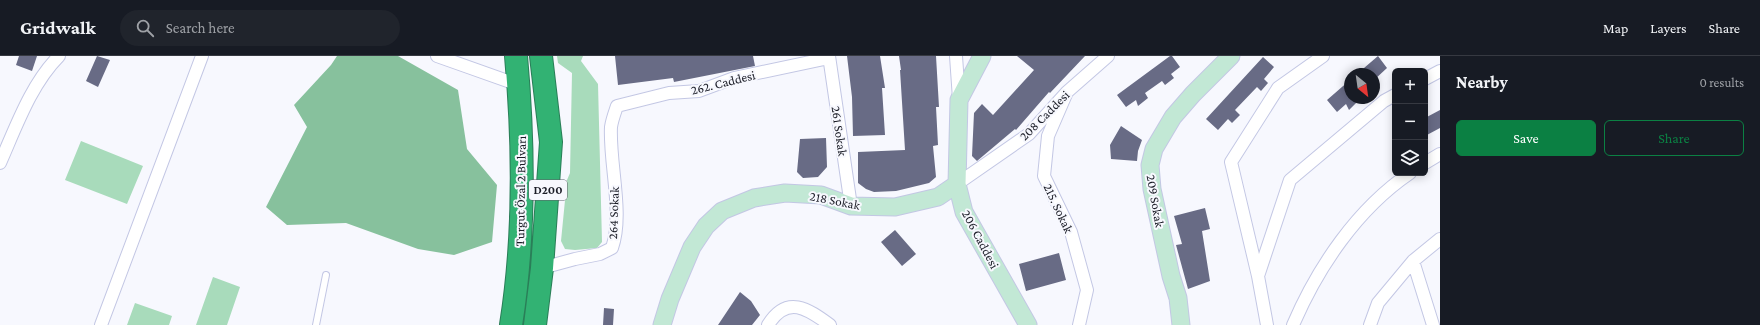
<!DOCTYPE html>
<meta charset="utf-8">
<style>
body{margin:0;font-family:"Crimson Pro",serif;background:#20242c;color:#f1f3f6}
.controls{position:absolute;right:12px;top:12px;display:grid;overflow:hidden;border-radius:6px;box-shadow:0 2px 10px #0003}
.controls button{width:36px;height:36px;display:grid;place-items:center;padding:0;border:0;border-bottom:1px solid #363941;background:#171b24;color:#f1f3f6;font:20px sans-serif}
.compass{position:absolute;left:1344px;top:12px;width:36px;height:36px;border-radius:50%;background:#171b24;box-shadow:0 2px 10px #0003;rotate:151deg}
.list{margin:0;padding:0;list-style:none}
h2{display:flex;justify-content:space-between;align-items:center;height:52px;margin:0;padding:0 16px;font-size:17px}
h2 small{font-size:13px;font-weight:400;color:#9ea1a6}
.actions{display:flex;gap:8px;padding:12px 16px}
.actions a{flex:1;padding:9px 0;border:1px solid #0b8043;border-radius:6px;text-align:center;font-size:14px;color:#0b8043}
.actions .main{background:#0b8043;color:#fff}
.icon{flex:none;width:22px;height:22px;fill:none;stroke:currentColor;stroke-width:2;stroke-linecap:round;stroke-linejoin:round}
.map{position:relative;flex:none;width:1440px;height:269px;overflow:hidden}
header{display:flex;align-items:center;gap:24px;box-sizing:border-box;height:56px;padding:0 20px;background:#171b24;border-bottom:1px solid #363941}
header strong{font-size:19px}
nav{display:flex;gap:22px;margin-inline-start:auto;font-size:14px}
.search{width:280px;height:36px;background:#20242c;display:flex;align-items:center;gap:10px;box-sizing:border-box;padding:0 14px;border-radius:22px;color:#9ea1a6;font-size:15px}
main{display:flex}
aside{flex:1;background:#171b24}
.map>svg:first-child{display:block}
.green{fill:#a8dbbb}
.forest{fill:#87c19d}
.building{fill:#686b85}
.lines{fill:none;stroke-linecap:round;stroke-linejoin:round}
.lane-casing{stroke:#c3c7e4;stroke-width:8}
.street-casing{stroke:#c3c7e4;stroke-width:14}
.secondary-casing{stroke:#c3c7e4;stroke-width:19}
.highway-casing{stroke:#2a7e58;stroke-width:24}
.lane{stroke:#fff;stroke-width:6}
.street{stroke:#fff;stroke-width:12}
.secondary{stroke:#c2e8d5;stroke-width:17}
.highway{stroke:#32b273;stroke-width:22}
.labels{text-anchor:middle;stroke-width:4;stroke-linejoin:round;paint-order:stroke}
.shield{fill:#f7f8fe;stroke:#5d5f68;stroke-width:1}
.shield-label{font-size:12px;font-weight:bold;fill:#1b1d27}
.street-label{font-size:13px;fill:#1b1d27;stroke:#f7f8fe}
</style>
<header>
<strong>Gridwalk</strong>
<div class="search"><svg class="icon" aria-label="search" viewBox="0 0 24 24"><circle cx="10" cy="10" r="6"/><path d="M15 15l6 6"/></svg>Search here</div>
<nav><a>Map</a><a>Layers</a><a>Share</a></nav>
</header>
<main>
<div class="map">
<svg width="1440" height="269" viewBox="0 0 1440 269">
<rect width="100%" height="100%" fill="#f7f8fe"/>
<path class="green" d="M557 0H583L581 5 598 28 602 186 597 192 575 194 565 193 561 185 567 124 570 117 572 17 558 7Z
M81 85 143 110 127 148 65 124Z
M213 221 240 231 227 269H196Z
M135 247 172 260 169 269H127Z"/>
<path class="forest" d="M337 0H398L458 34 467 93 497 129 492 186 454 199 418 193 346 167 287 169 266 151 307 71 294 49 331 9Z"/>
<path class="building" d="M19 0H37L32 15 16 9Z
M97 0 110 4 98 31 86 25Z
M615 0H753L755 10 674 26 673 22 618 29Z
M847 0H880L885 32H882L885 79 853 80 852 41Z
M899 0H936L939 51H936L938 89 933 90 936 121 929 127 896 135 874 136 866 133 858 127V96L905 94 900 14H901Z
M1017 0H1085L1050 37 1049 36 1016 74 1015 73 977 105 972 100 974 57 982 48 993 59 1034 14Z
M1170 0H1172L1180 11 1171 18 1174 22 1165 29 1162 25 1145 37 1148 42 1138 50 1136 44 1126 51 1117 39Z
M1378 0 1387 12 1374 24V18H1357Z
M1263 1 1274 11 1264 23 1268 27 1261 35 1257 31 1235 54 1240 59 1232 67 1228 63 1218 74 1206 63Z
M1350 24V42H1361L1349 54 1346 48 1337 56 1327 44Z
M1440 54V72L1425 80V62Z
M1121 70 1142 84 1138 95 1137 105 1111 103 1110 89Z
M826 82 827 111 818 121 803 122 797 116 800 83Z
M1205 152 1210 173 1202 175 1210 225 1188 233 1176 189 1182 188 1174 160Z
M895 174 916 198 902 210 881 186Z
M1059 197 1066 224 1026 235 1019 208Z
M740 236 751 245 760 259 752 269H718Z
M604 252 614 253 613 269H603Z"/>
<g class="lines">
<defs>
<path id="lane" d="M316 269 326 219"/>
<path id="street" d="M437 0 519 29
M829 0 851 150
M956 0 959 43
M1425 23 1440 15
M1067 36 1048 80 1044 120 1071 176 1087 234 1079 269
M0 107C16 71 31 28 59 0
M1425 107 1440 98
M957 128 1029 78 1067 36 1108 0
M1413 205 1433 269
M542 212 575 203 600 198 612 192C624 158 609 107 611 71 612 64 615 56 617 50L669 37 699 35 734 22 829 2
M1258 220 1290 124 1384 45 1395 39
M101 269 202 0
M768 269C787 238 808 253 830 269
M1267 269 1258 220 1231 106 1278 32 1323 0
M1293 269C1318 211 1357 153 1410 117
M1370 269 1378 247 1413 205 1440 183"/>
<path id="secondary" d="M982 0 959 44 957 128 964 156 1028 269
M662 269 670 243 692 191 706 170 722 155 754 142 785 137 821 139 851 150 895 151 938 141 957 128
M1181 269 1178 242 1171 220 1152 133 1150 109 1154 93 1173 61 1193 38 1231 0"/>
<path id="highway" d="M511 269C525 181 524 89 516 0
M535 269 542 212 551 86 541 0"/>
</defs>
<use href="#lane" class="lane-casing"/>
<use href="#street" class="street-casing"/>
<use href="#secondary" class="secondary-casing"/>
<use href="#highway" class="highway-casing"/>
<use href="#lane" class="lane"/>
<use href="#street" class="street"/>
<use href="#secondary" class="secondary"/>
<use href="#highway" class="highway"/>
</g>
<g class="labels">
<rect class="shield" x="529" y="124" width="38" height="20" rx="3"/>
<g class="shield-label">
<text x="548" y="138">D200</text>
</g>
<g class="street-label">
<text transform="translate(723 26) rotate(-14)" y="5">262. Caddesi</text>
<text transform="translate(1044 59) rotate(-45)" y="5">208 Caddesi</text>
<text transform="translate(840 75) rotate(82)" y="5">261 Sokak</text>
<text transform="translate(520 135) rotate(-89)" y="5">Turgut Özal 2 Bulvarı</text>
<text transform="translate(835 144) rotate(11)" y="5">218 Sokak</text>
<text transform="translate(1156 145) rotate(80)" y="5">209 Sokak</text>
<text transform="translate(1059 152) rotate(65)" y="5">215. Sokak</text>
<text transform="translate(613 157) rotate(-88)" y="5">264 Sokak</text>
<text transform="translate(981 183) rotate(62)" y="5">206 Caddesi</text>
</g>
</g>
</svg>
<div class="controls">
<button>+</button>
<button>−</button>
<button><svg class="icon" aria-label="layers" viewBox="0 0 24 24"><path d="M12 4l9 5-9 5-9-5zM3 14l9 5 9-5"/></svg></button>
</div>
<svg class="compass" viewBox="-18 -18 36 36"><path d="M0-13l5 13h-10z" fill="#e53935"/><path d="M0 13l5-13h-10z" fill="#9ea1a6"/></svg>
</div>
<aside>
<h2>Nearby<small>0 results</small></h2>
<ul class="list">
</ul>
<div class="actions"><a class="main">Save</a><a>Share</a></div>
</aside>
</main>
